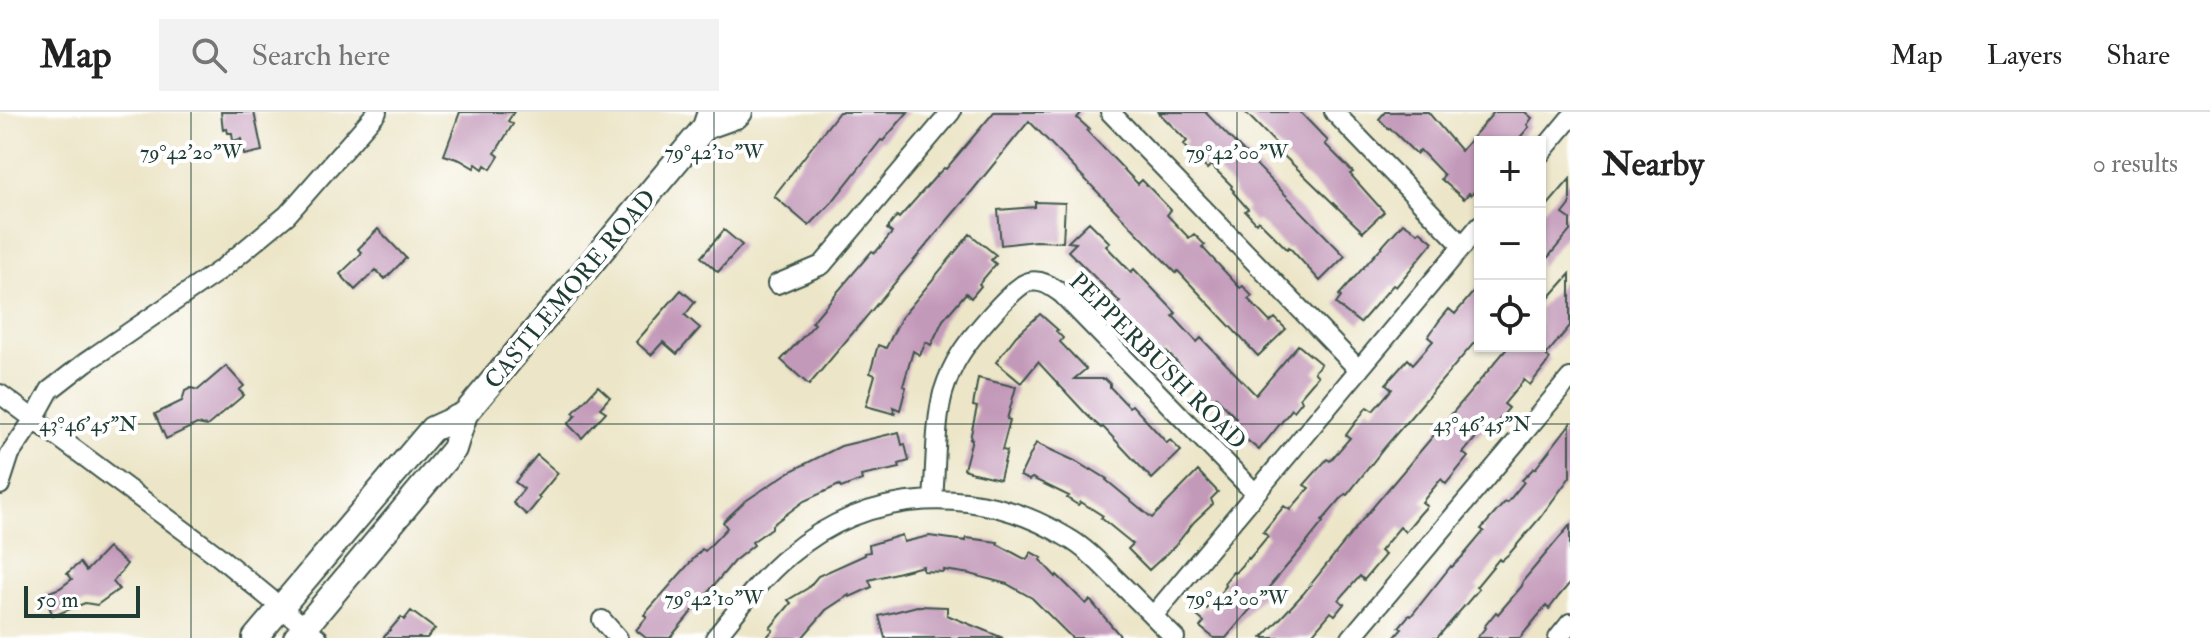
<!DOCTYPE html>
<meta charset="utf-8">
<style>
body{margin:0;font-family:"IM FELL Double Pica",serif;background:#f2f2f2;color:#222}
.controls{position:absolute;right:24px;top:24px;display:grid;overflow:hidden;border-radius:0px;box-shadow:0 2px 6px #0004}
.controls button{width:72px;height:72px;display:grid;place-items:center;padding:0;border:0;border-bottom:2px solid #e0e0e0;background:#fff;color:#222;font:40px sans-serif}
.scale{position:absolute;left:24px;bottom:20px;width:116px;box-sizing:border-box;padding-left:8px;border:4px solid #1f3d34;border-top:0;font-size:22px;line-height:28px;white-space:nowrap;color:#1f3d34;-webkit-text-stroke:6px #fff;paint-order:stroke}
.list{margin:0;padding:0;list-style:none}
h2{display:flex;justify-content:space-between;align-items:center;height:104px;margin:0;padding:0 32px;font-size:34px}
h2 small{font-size:26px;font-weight:400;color:#767676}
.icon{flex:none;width:44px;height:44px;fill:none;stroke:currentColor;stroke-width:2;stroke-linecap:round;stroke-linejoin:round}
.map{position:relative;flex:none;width:1570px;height:526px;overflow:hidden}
header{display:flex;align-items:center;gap:48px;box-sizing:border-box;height:112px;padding:0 40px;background:#fff;border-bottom:2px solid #e0e0e0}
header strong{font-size:38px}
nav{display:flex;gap:44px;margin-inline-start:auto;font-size:28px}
.search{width:560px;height:72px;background:#f2f2f2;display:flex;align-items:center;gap:20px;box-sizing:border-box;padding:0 28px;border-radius:0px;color:#767676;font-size:30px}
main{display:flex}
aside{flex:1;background:#fff}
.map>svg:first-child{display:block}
.building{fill:#c399b9}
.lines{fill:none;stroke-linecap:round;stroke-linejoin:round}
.street-casing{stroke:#3e564a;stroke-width:22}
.secondary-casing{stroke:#3e564a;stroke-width:28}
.street{stroke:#fff;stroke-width:18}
.secondary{stroke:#fff;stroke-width:24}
.ticks{fill:none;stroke:#1f3d34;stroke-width:2;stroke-opacity:0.45}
.labels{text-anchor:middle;stroke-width:8;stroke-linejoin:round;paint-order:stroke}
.street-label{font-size:24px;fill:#1f3d34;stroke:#fff}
.ticks-label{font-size:20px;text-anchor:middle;fill:#1f3d34;stroke:#fff;stroke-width:8;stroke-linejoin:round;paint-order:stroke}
</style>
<header>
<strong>Map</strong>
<div class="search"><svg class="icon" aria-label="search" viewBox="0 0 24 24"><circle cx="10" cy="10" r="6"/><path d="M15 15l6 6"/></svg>Search here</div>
<nav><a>Map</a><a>Layers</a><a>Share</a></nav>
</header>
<main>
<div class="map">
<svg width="1570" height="526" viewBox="0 0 1570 526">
<rect width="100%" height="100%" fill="#fff"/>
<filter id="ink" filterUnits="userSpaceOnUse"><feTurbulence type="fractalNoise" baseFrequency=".0125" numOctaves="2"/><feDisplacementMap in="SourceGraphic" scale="16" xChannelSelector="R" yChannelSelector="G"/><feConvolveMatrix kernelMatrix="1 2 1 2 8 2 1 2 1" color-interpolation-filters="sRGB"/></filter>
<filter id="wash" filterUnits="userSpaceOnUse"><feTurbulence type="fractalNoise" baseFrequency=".006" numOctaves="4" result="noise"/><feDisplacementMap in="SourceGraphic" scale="32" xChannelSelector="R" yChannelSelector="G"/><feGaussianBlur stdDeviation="1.8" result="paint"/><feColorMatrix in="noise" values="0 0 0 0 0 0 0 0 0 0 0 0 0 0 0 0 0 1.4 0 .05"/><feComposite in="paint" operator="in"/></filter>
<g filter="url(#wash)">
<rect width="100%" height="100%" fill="#ece5c7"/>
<g id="blocks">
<path class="building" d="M221 0H254L262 39 244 43 241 27 233 29 232 21H228L227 17 223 18Z
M460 0H514L508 9 513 12 495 41 499 44 491 57 485 53 483 57 476 52 474 56 460 48 444 43Z
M839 0H908L883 29 881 28 832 90 809 114 774 84Z
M994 0H1082L1077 6 1089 17 1087 19 1138 72 1142 68 1171 98 1167 103 1189 126 1194 122 1205 133 1202 135 1240 176 1243 174 1252 184 1248 187 1270 210 1275 206 1286 217 1258 244 1178 159 1176 161 1029 9 972 79 809 273 781 248 815 212 812 210 872 139 875 141 892 121 887 117 897 104 899 106 937 63 944 56 946 57Z
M1158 0H1205L1345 144 1320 169 1289 135 1287 137 1258 108 1256 111 1245 99 1248 97 1233 80 1234 79 1231 76 1232 74 1211 53 1207 57 1183 33 1187 29Z
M1245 0H1300L1328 29 1325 32 1353 60 1350 62 1384 100 1363 120 1282 42 1284 40Z
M1385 0H1428L1461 39 1494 0H1525L1532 6 1527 13 1529 15 1516 30H1480V73L1471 83 1469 81 1464 87 1441 67 1444 63 1420 38 1416 42 1390 16 1389 17 1379 7Z
M1570 67V93L1563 102 1570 107V119L1540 155V102Z
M1035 90 1065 91 1063 130 1035 129 1001 133 998 98 1035 95Z
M1089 110 1110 131 1106 134 1131 160 1134 157 1176 201 1173 204 1197 230 1201 226 1256 283 1298 233 1321 252 1314 260 1318 264 1300 285 1302 289 1294 299 1292 297 1259 338 1230 314 1236 306 1216 285 1213 288 1196 270 1194 272 1184 262 1186 260 1166 239 1162 243 1115 194 1120 190 1068 139 1076 131 1068 130Z
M1403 111 1418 121 1420 119 1433 130 1396 175 1393 173 1360 211 1336 192 1341 185 1339 183Z
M378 117 406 146 385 167 376 158 355 178 340 162 362 141 358 137Z
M724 118 742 133 718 160 701 145Z
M970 122 996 143 991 148 996 152 979 172 981 174 971 186 966 181 943 208 931 233 926 230 920 243 913 239 903 274 906 275 900 298 893 295 895 302 866 294 875 263 870 261 878 233 886 236 901 206Z
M1570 162V214L1546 243 1550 247 1530 273 1524 268 1504 292 1509 296 1488 321 1483 317 1463 341 1468 345 1446 372 1441 367 1422 390 1427 394 1419 403 1405 420 1400 415 1380 439 1385 443 1364 468 1360 464 1339 488 1344 492 1335 503 1331 500 1309 526H1262L1303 482 1363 407 1509 234H1540V196Z
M1480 172V224L1385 335 1347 383 1345 382 1322 409 1323 410 1303 435 1226 526H1214L1200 515 1204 510 1197 504 1205 495 1207 497 1226 474 1224 471 1233 460 1235 461 1248 446 1249 447 1268 424 1263 420 1284 394 1290 398 1309 376 1304 373 1327 347 1330 349 1350 326 1346 323 1367 295 1373 299 1392 277 1386 272 1408 247 1413 252 1433 229 1428 225 1439 209 1449 197 1455 202Z
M681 178 695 190 685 203 700 216 677 242 663 230 651 243 636 230Z
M1040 202 1058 218 1056 219 1063 226 1060 230 1086 257 1074 267H1105L1110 272V275L1129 295 1132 293 1167 331 1170 328 1181 339 1152 367 1103 315 1101 316 1087 303 1038 250 1021 271 996 250 1016 224Z
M226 254 244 274 239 278 244 283 207 314 197 312 166 327 155 302 182 289 185 279 191 276 198 278Z
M978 266 1016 275 1007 307 1010 308 1002 338 1007 339 1000 367 970 360V359L964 357 972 327H970L977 295 973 294Z
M598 274 610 285 600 296 606 300 582 326 568 312 576 303 573 301Z
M1570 312V365L1539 407 1510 441 1501 449 1499 447 1476 475 1479 477 1437 526H1394L1402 517 1399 515 1409 503 1411 504 1451 454 1452 455 1463 444 1484 419 1481 417 1505 390 1507 391 1524 370 1522 368 1534 356 1535 357Z
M899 320 902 333 905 332 909 349 899 352 900 356 861 364 862 368 841 376 839 373 804 389 772 413V416L752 430 754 433 734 449 670 526H646L636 518 647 505 644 503 702 437 705 439 727 416 723 410 744 390 789 360 841 334Z
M1036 331 1075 349 1090 358 1091 357 1107 367 1106 368 1152 406 1198 359 1218 380 1211 387 1213 392 1194 410 1175 434 1149 458 1128 437 1133 432 1101 406 1103 404 1081 390 1078 393 1067 386 1069 384 1032 366 1029 368 1020 364Z
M537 343 558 361 538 385 540 387 527 403 513 391 524 377 515 370Z
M1570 413V471L1559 484 1549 497 1546 494 1520 526H1477L1485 516 1484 515 1496 500 1498 502 1522 474 1523 469Z
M902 423 904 430 929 424 966 429V426L998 430 997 432 1023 446 1027 447 1031 440 1042 446 1040 448 1056 465 1057 463 1086 492 1090 488 1122 526H1072L1032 486 1007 472 970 462 944 458V460L923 459V454L869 468 872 475 850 485 849 483 826 498 802 526H766L773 518 770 516 791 491 788 488 808 476 818 464 865 443 864 441 870 440 869 433Z
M108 436 127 452 113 470 119 477 97 493 85 491 53 504 44 482 60 476 72 467 67 461 80 451 86 459Z
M917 494 947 495V503L1003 526H885L879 504Z
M411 499 435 517 427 526H383L401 505 404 508Z"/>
</g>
</g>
<g filter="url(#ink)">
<use href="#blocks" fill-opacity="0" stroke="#3e564a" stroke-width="2"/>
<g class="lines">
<defs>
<path id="street" d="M1110 0 1359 258
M1334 0 1463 134
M1540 42 1570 6
M777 172 822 153 951 0
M0 282 217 443 318 526
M0 373 10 342 34 307 50 278 86 250 223 156 287 103 377 0
M933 387C936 354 935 312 943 281 947 268 953 253 961 241 970 227 1014 172 1029 170 1042 167 1052 175 1062 182L1255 381
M1153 504 1480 113
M602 508 618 526
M715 526C738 498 760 467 788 444 868 375 979 371 1068 426 1089 438 1105 457 1123 474 1140 491 1158 509 1175 526
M1351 526 1570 266
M1558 526 1570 511"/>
<path id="secondary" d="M705 15 736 4 740 0
M255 526 432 317 465 302
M296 526 454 337 465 302 705 15 710 0"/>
</defs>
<use href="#street" class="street-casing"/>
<use href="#secondary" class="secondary-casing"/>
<use href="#street" class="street"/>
<use href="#secondary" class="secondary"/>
</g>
</g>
<path class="ticks" d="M191 0V526M714 0V526M1237 0V526M0 312H1570"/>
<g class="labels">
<g class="street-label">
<text transform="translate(570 177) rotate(-50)" y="8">CASTLEMORE ROAD</text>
<text transform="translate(1158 249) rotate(45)" y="8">PEPPERBUSH ROAD</text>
</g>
</g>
<g class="ticks-label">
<text x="191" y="47">79°42'20"W</text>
<text x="714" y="47">79°42'10"W</text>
<text x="1237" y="47">79°42'00"W</text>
<text x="88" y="319">43°46'45"N</text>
<text x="1482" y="319">43°46'45"N</text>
<text x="714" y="493">79°42'10"W</text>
<text x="1237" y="493">79°42'00"W</text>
</g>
</svg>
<div class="controls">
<button>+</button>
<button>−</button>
<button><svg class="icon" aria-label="locate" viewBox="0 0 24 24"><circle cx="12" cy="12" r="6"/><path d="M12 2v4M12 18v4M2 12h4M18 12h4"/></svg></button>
</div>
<div class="scale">50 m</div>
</div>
<aside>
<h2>Nearby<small>0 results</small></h2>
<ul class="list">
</ul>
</aside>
</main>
